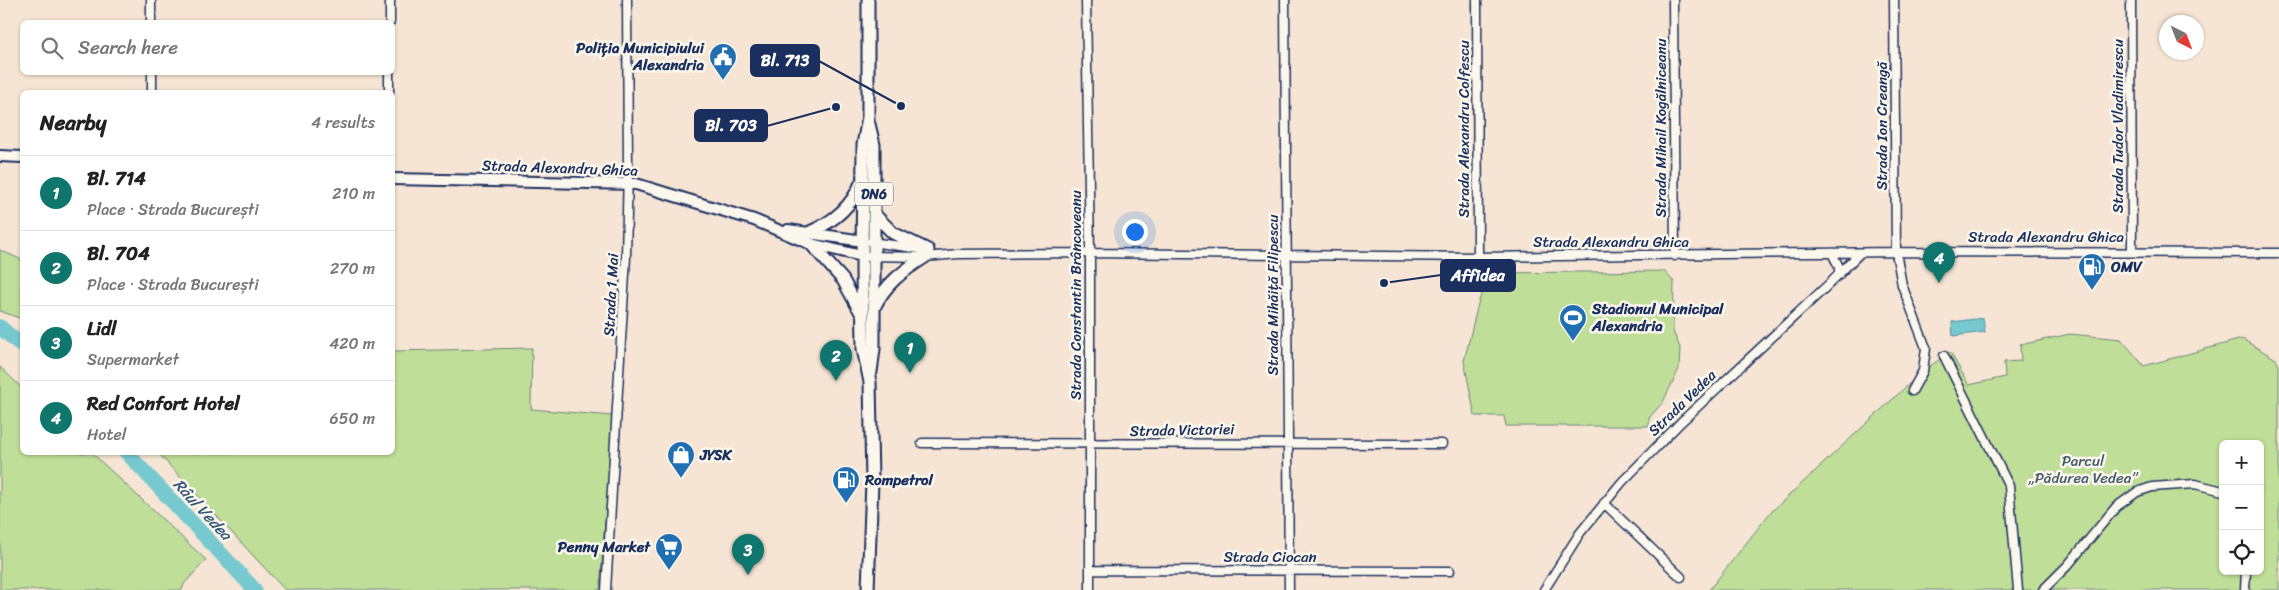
<!DOCTYPE html>
<meta charset="utf-8">
<style>
body{margin:0;font-family:Sriracha,sans-serif;background:#f6f6f6;color:#222}
.controls{position:absolute;right:15px;bottom:15px;display:grid;overflow:hidden;border-radius:8px;box-shadow:0 1px 4px #0004}
.controls button{width:45px;height:45px;display:grid;place-items:center;padding:0;border:0;border-bottom:1px solid #e0e0e0;background:#fff;color:#222;font:25px sans-serif}
.compass{position:absolute;left:2159px;top:15px;width:45px;height:45px;border-radius:50%;background:#fff;box-shadow:0 1px 4px #0004;rotate:138deg}
.you{position:absolute;left:1134px;top:231px;width:18px;height:18px;margin:-12px;border:4px solid #fff;border-radius:50%;background:#1a73e8;box-shadow:0 0 0 8px #1a73e833}
.badge{display:grid;place-items:center;width:32px;height:32px;border-radius:50%;background:#0f766e;color:#fff;font-size:16px;font-weight:700}
.pin{position:absolute;translate:-50% -41px;filter:drop-shadow(0 1px 2px #0008)}
.pin::after{content:'';position:absolute;top:26px;width:18px;height:15px;background:inherit;clip-path:polygon(0 0,100% 0,50% 100%)}
.list{margin:0;padding:0;list-style:none}
h2{display:flex;justify-content:space-between;align-items:center;height:65px;margin:0;padding:0 20px;font-size:21px}
h2 small{font-size:16px;font-weight:400;color:#767676}
.list li{display:grid;grid-template-columns:32px 1fr auto;gap:15px;align-items:center;box-sizing:border-box;height:75px;padding:0 20px;border-top:1px solid #e0e0e0}
.list b{display:block;font-size:19px;white-space:nowrap}
.list p{margin:0;font-size:16px;white-space:nowrap;color:#767676}
.list em{font-size:16px;font-style:normal;color:#767676}
.icon{flex:none;width:28px;height:28px;fill:none;stroke:currentColor;stroke-width:2;stroke-linecap:round;stroke-linejoin:round}
.map{position:relative;flex:none;width:2279px;height:590px;overflow:hidden}
.search{position:absolute;background:#fff;box-shadow:0 1px 4px #0004;left:20px;top:20px;width:375px;height:55px;display:flex;align-items:center;gap:12px;box-sizing:border-box;padding:0 18px;border-radius:8px;color:#767676;font-size:19px}
.panel{position:absolute;background:#fff;box-shadow:0 1px 4px #0004;left:20px;top:90px;width:375px;height:365px;border-radius:8px}
.map>svg:first-child{display:block}
.green{fill:#bfde97;stroke:#6d867a;fill-rule:evenodd}
.water{fill:#77c9d0;stroke:#528ba2}
.lines{fill:none;stroke-linecap:round;stroke-linejoin:round}
.river{stroke:#77c9d0;stroke-width:15}
.street-casing{stroke:#1b2f5e;stroke-width:11}
.secondary-casing{stroke:#1b2f5e;stroke-width:14}
.primary-casing{stroke:#1b2f5e;stroke-width:15}
.street{stroke:#fbf7ec;stroke-width:8}
.secondary{stroke:#fbf7ec;stroke-width:10}
.primary{stroke:#fbf7ec;stroke-width:11}
.labels{text-anchor:middle;stroke-width:5;stroke-linejoin:round;paint-order:stroke}
.shield{fill:#fbf7ec;stroke:#5e6b89;stroke-width:1}
.shield-label{font-size:14px;font-weight:bold;fill:#1b2f5e}
.poi-label{font-size:15px;font-weight:bold;fill:#1b2f5e;stroke:#fbf7ec;text-anchor:start}
.street-label{font-size:15px;fill:#1b2f5e;stroke:#fbf7ec}
.park-label{font-size:15px;fill:#445b6c;stroke:#fbf7ec}
.water-label{font-size:16px;font-style:italic;fill:#32567a;stroke:#fbf7ec}
.leader{fill:none;stroke:#1b2f5e;stroke-width:2}
.callout-dot{fill:#1b2f5e;stroke:#fbf7ec;stroke-width:2}
.callout{fill:#1b2f5e;stroke:#1b2f5e;stroke-width:2}
.callout-label{font-size:16px;text-anchor:middle;font-weight:bold;fill:#fff}
</style>
<div class="map">
<svg width="2279" height="590" viewBox="0 0 2279 590">
<rect width="100%" height="100%" fill="#f6e5d4"/>
<filter id="ink" filterUnits="userSpaceOnUse"><feTurbulence type="fractalNoise" baseFrequency=".02" numOctaves="2"/><feDisplacementMap in="SourceGraphic" scale="10" xChannelSelector="R" yChannelSelector="G"/><feConvolveMatrix kernelMatrix="1 2 1 2 8 2 1 2 1" color-interpolation-filters="sRGB"/></filter>
<g filter="url(#ink)">
<path class="green" d="M0 250 22 260V319L0 311Z
M1664 271 1674 282 1673 331 1680 348 1679 369 1663 402 1649 418V426H1506L1504 416H1475L1464 361 1479 300 1486 284 1498 273Z
M2070 334 2121 339 2144 366 2242 339 2276 359 2279 366V590H1709L1770 513 1923 371 1950 352 1969 385 2005 377 2004 362 2021 361 2020 345ZM2223 444H2260V571H2223Z
M532 348 531 409 613 416 600 590H285L158 453 392 452 393 351Z
M0 367 22 388V452L92 453 206 560 184 584 182 590H0Z"/>
<path class="water" d="M1983 318 1985 332 1953 336 1952 322Z"/>
<g class="lines">
<path class="river" d="M0 327 22 346
M126 452 255 590"/>
<defs>
<path id="street" d="M151 0V22
M1086 0 1090 253V590
M1285 0 1289 590
M1477 0 1478 257
M1673 0 1675 256
M1894 0 1896 252 1902 285 1926 348 1923 371 1912 391
M2131 0 2132 252
M390 22V0
M152 72V92
M389 92V72
M871 242 921 249
M1832 253 1839 267V275
M869 256 925 257 958 254 1090 253 1478 257 1896 252 2279 253
M1944 356 2009 486 2018 590
M922 443 1442 444
M1604 503 1681 577
M1090 570 1450 571
M606 590 626 257 628 168 627 0
M1544 590 1580 533 1622 482 1681 422 1829 284 1860 253
M2043 590 2068 565 2116 507 2137 492 2152 487 2195 484 2223 491
M2245 590 2246 571"/>
<path id="secondary" d="M0 156 22 157
M392 179 636 184 754 220 811 244 862 256
M788 230 863 241"/>
<path id="primary" d="M869 124 874 145V349L871 372
M874 214 893 233 928 250
M810 232C833 222 852 206 861 183
M811 244 843 280 860 311
M874 308C885 284 903 271 925 257
M868 590 872 481 870 382 863 349 862 271 863 145 868 117V0"/>
</defs>
<use href="#street" class="street-casing"/>
<use href="#secondary" class="secondary-casing"/>
<use href="#primary" class="primary-casing"/>
<use href="#street" class="street"/>
<use href="#secondary" class="secondary"/>
<use href="#primary" class="primary"/>
</g>
</g>
<defs>
<symbol id="civic-pin" viewBox="-11 -11 22 30"><path d="M0 17L-7.5 6A9.5 9.5 0 1 1 7.5 6Z" fill="#1f6fb2" stroke="#fbf7ec"/><path d="M-.6-6.5H3V-4.5H.6V-3L4-1V1h2V6H-6V1h2V-1L-.6-3ZM-1.2 2.5V6h2.4V2.5Z" fill="#fff"/></symbol>
<symbol id="fuel-pin" viewBox="-11 -11 22 30"><path d="M0 17L-7.5 6A9.5 9.5 0 1 1 7.5 6Z" fill="#1f6fb2" stroke="#fbf7ec"/><path d="M-5.5-6h7V0h2V4h1.3V-2.5L3-4.5l.8-.8L6-3V5H2.5V1h-1V6h-7ZM-4.2-4.7v3.2H.2V-4.7Z" fill="#fff"/></symbol>
<symbol id="stadium-pin" viewBox="-11 -11 22 30"><path d="M0 17L-7.5 6A9.5 9.5 0 1 1 7.5 6Z" fill="#1f6fb2" stroke="#fbf7ec"/><path d="M0-5a6.5 5 0 1 0 0 10a6.5 5 0 1 0 0-10ZM-3.5-1.8h7v3.6h-7Z" fill="#fff"/></symbol>
<symbol id="shop-pin" viewBox="-11 -11 22 30"><path d="M0 17L-7.5 6A9.5 9.5 0 1 1 7.5 6Z" fill="#1f6fb2" stroke="#fbf7ec"/><path d="M-5-2.5h2.3a2.7 3.5 0 0 1 5.4 0H5L5.5 6h-11ZM-1.5-2.5h3a1.5 2.3 0 0 0-3 0Z" fill="#fff"/></symbol>
<symbol id="supermarket-pin" viewBox="-11 -11 22 30"><path d="M0 17L-7.5 6A9.5 9.5 0 1 1 7.5 6Z" fill="#1f6fb2" stroke="#fbf7ec"/><path d="M-6-5.5h2.5l.6 2H6L4.5 2H-2.5L-4.4-4H-6ZM-1.5 3.2a1.3 1.3 0 1 0 .1 0ZM3 3.2a1.3 1.3 0 1 0 .1 0Z" fill="#fff"/></symbol>
</defs>
<g fill-rule="evenodd">
<use href="#civic-pin" x="707" y="41" width="32" height="43"/>
<use href="#fuel-pin" x="2076" y="251" width="32" height="43"/>
<use href="#stadium-pin" x="1557" y="302" width="32" height="43"/>
<use href="#shop-pin" x="665" y="439" width="32" height="43"/>
<use href="#fuel-pin" x="830" y="464" width="32" height="43"/>
<use href="#supermarket-pin" x="653" y="531" width="32" height="43"/>
</g>
<g class="labels">
<rect class="shield" x="855" y="182.5" width="38" height="23" rx="4"/>
<g class="shield-label">
<text x="874" y="199">DN6</text>
</g>
<g class="poi-label">
<text x="704" y="53" text-anchor="end">Poliția Municipiului<tspan x="704" dy="17">Alexandria</tspan></text>
<text x="2111" y="272">OMV</text>
<text x="1592" y="314">Stadionul Municipal<tspan x="1592" dy="17">Alexandria</tspan></text>
<text x="700" y="460">JYSK</text>
<text x="865" y="485">Rompetrol</text>
<text x="650" y="552" text-anchor="end">Penny Market</text>
</g>
<g class="street-label">
<text transform="translate(1882 126) rotate(-90)" y="5">Strada Ion Creangă</text>
<text transform="translate(2118 126) rotate(-90)" y="5">Strada Tudor Vladimirescu</text>
<text transform="translate(1661 128) rotate(-90)" y="5">Strada Mihail Kogălniceanu</text>
<text transform="translate(1464 129) rotate(-90)" y="5">Strada Alexandru Colfescu</text>
<text transform="translate(560 168) rotate(2)" y="5">Strada Alexandru Ghica</text>
<text x="2046" y="242">Strada Alexandru Ghica</text>
<text x="1611" y="247">Strada Alexandru Ghica</text>
<text transform="translate(611 295) rotate(-87)" y="5">Strada 1 Mai</text>
<text transform="translate(1076 295) rotate(-90)" y="5">Strada Constantin Brâncoveanu</text>
<text transform="translate(1273 295) rotate(-90)" y="5">Strada Mihăiță Filipescu</text>
<text transform="translate(1682 403) rotate(-44)" y="5">Strada Vedea</text>
<text transform="translate(1182 430) rotate(-1)" y="5">Strada Victoriei</text>
<text x="1270" y="562">Strada Ciocan</text>
</g>
<g class="park-label">
<text x="2083" y="466">Parcul<tspan x="2083" dy="17">„Pădurea Vedea”</tspan></text>
</g>
<g class="water-label">
<text transform="translate(203 509) rotate(47)" y="6">Râul Vedea</text>
</g>
</g>
<path class="leader" d="M901 106L819 61M836 107L767 126M1384 283L1441 275"/>
<g class="callout-dot">
<circle cx="901" cy="106" r="5"/>
<circle cx="836" cy="107" r="5"/>
<circle cx="1384" cy="283" r="5"/>
</g>
<g class="callout">
<rect x="751" y="45" width="68" height="31" rx="5"/>
<rect x="695" y="110" width="72" height="31" rx="5"/>
<rect x="1441" y="260" width="74" height="31" rx="5"/>
</g>
<g class="callout-label">
<text x="785" y="66">Bl. 713</text>
<text x="731" y="131">Bl. 703</text>
<text x="1478" y="281">Affidea</text>
</g>
</svg>
<div class="controls">
<button>+</button>
<button>−</button>
<button><svg class="icon" aria-label="locate" viewBox="0 0 24 24"><circle cx="12" cy="12" r="6"/><path d="M12 2v4M12 18v4M2 12h4M18 12h4"/></svg></button>
</div>
<svg class="compass" viewBox="-18 -18 36 36"><path d="M0-13l5 13h-10z" fill="#e53935"/><path d="M0 13l5-13h-10z" fill="#767676"/></svg>
<div class="you"></div>
<div class="pin badge" style="left:910px;top:373px">1</div>
<div class="pin badge" style="left:836px;top:381px">2</div>
<div class="pin badge" style="left:748px;top:575px">3</div>
<div class="pin badge" style="left:1939px;top:283px">4</div>
<div class="search"><svg class="icon" aria-label="search" viewBox="0 0 24 24"><circle cx="10" cy="10" r="6"/><path d="M15 15l6 6"/></svg>Search here</div>
<section class="panel">
<h2>Nearby<small>4 results</small></h2>
<ul class="list">
<li><span class="badge">1</span><div><b>Bl. 714</b><p>Place · Strada București</p></div><em>210 m</em></li>
<li><span class="badge">2</span><div><b>Bl. 704</b><p>Place · Strada București</p></div><em>270 m</em></li>
<li><span class="badge">3</span><div><b>Lidl</b><p>Supermarket</p></div><em>420 m</em></li>
<li><span class="badge">4</span><div><b>Red Confort Hotel</b><p>Hotel</p></div><em>650 m</em></li>
</ul>
</section>
</div>
